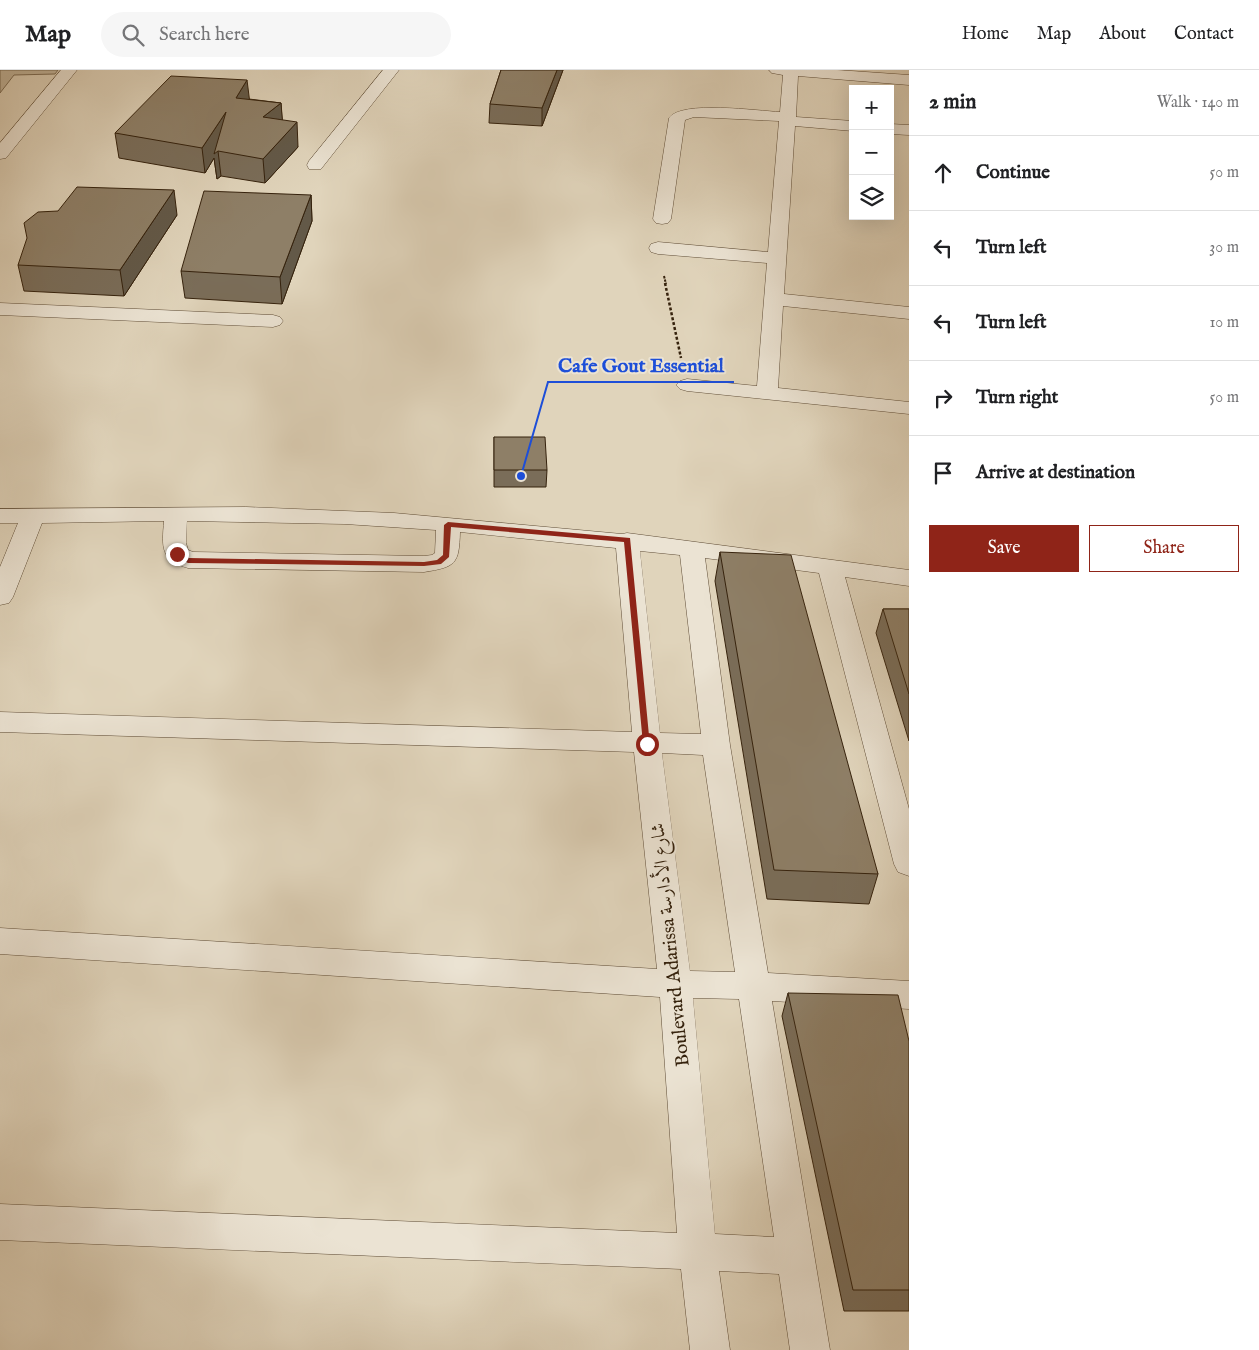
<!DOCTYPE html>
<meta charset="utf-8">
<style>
body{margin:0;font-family:"IM FELL English",Amiri,serif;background:#f6f6f6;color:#202124}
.controls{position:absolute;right:15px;top:15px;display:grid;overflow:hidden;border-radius:0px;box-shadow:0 5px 20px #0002}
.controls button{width:45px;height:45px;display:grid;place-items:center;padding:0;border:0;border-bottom:1px solid #e0e0e0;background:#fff;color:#202124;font:25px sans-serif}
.stop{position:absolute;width:15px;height:15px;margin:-11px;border:4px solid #8f2418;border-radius:50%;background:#fff}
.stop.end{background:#8f2418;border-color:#fff;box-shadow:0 1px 5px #0008}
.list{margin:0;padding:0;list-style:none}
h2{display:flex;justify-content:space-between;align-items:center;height:65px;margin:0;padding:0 20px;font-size:21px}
h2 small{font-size:16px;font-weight:400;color:#757577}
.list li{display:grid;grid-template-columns:32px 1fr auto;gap:15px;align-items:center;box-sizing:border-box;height:75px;padding:0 20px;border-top:1px solid #e0e0e0}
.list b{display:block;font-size:19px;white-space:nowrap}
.list em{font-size:16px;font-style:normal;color:#757577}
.actions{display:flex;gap:10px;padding:15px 20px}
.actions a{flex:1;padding:11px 0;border:1px solid #8f2418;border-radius:0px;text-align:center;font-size:18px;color:#8f2418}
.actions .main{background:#8f2418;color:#fff}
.icon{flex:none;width:28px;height:28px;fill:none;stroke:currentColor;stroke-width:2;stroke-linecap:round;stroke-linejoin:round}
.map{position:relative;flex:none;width:909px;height:1280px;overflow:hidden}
header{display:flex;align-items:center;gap:30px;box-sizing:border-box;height:70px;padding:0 25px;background:#fff;border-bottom:1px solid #e0e0e0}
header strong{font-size:24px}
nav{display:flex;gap:28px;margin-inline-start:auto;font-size:18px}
.search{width:350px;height:45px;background:#f6f6f6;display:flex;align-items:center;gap:12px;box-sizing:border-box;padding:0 18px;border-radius:28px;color:#757577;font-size:19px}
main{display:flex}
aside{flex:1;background:#fff}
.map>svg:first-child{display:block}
.green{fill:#c3b69d;stroke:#7c6c55}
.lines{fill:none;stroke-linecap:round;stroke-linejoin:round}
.minor-casing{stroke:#604e38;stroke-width:1}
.path-far1{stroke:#35220d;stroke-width:2;stroke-dasharray:2.5 1;stroke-linecap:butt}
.path{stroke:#35220d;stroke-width:2.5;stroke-dasharray:3 2;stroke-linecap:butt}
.minor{fill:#ebe3d3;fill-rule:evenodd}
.wall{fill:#7a6d59;stroke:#35220d}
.shaded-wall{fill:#635948;stroke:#35220d}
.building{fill:#8e7f67;stroke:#35220d}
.route{fill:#8f2418}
.labels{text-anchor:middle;stroke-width:4;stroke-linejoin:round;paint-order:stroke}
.street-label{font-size:19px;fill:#35220d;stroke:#ebe3d3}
.leader{fill:none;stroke:#1d4ed8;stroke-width:2}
.callout-dot{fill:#1d4ed8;stroke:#ebe3d3;stroke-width:2}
.callout-label{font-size:20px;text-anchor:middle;font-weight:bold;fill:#1d4ed8;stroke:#ebe3d3;stroke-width:4;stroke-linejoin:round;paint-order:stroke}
</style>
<header>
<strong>Map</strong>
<div class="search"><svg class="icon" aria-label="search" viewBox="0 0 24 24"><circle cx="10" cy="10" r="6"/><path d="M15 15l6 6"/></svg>Search here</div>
<nav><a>Home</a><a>Map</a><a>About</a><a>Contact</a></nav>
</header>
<main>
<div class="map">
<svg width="909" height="1280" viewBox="0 0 909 1280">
<rect width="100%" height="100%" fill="#e0d4bb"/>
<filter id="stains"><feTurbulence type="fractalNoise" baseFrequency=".004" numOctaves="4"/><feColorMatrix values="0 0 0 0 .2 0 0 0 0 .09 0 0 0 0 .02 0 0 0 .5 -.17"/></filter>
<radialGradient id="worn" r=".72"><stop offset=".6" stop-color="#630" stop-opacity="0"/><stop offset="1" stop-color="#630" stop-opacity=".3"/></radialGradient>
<path class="green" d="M0 0H58L55 4 14 5 0 23Z"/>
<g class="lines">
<defs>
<path id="minor" d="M61 0H77L6 88 0 89V73Z
M383 0H399L321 99H309L307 95 309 91Z
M769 0H837L909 5V15L798 6 796 47 853 51V61L795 56 784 224 909 237V249L783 236 778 318 909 332V344L687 321 680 319 676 315 680 311 687 309 757 316 767 193 658 184 651 182 649 178 651 174 658 172 768 182 779 51 694 47 685 50 671 149 668 153 662 154 656 153 653 149 669 48C681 30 758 41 780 42L783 5 772 3Z
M890 54 909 55V65L890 64Z
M0 233 273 245 280 247 283 251 280 255 273 257 0 245Z
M246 437 394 443 622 464 627 463 909 500V516L845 507 909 739V806L898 802 894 794 819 503 705 488 730 675 768 903 909 911V939L772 931 830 1280H790L779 1204 719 1201 730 1280H690L681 1199 0 1170V1134L677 1163 660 927 0 884V858L657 899 634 682 0 662V642L632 662 616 478 460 462C459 494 456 497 424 502L188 498C160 490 162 477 164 451L42 453 13 527 9 533 0 535V497L18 453H0V439ZM187 451 345 454 436 460 435 483 432 485 424 486 193 482 188 480 186 473ZM640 481 680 485 701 664 660 663ZM662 683 703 685 735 902 690 901ZM693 928 739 929 774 1167 715 1164Z"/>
</defs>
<use href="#minor" class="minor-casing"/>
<path class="path-far1" d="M664 206 666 214"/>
<path class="path" d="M665 213 681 288"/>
<use href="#minor" class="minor"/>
</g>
<path class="wall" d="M501 0H563L542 56 489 53 490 34Z
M249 29 281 33 282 50 298 77 265 113 221 106 217 109 214 88 205 103 119 88 115 63Z
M311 125 312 151 282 234 185 228 181 201Z
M177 145 124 226 24 221 18 195Z
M494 367 547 400 546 417H494Z
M720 482 878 804 869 834 767 829 715 511Z
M883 539H909V671L876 563Z
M788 923 909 971V1241H844L782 946Z"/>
<path class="shaded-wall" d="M557 0H563L542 56V38Z
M247 10 250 34 236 28Z
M281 33 283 57 263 47Z
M226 42 228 66 218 81 221 106 217 109 214 88 205 103 202 78Z
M297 52 298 77 265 113 263 89Z
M174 120 177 145 124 226 120 200Z
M311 125 312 151 282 234 280 207Z"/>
<path class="building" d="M501 0H557L542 38 490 34Z
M171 6 247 10 236 28 281 33 263 47 297 52 263 89 218 81 214 84 226 42 202 78 115 63Z
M77 117 174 120 120 200 18 195 27 168 24 153 38 142 58 141Z
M204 121 311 125 280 207 181 201Z
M494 367H545L547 400H494Z
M720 482 791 485 878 804 774 800Z
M883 539H909V624Z
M788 923 898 925 909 971V1220H853Z"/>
<path class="route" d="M448 452 630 468 650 676H647L643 674 624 472 451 457 449 487 441 494 424 496 188 493 173 484 180 482 189 488 424 492 437 490 443 485 444 455Z"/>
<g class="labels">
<g class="street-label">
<text transform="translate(669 875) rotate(-96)" y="7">Boulevard Adarissa شارع الأدارسة</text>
</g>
</g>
<path class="leader" d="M521 406L548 312H734"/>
<circle class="callout-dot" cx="521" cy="406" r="5"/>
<g class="callout-label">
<text x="641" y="302">Cafe Gout Essential</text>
</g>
<rect width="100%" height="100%" filter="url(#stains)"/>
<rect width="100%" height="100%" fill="url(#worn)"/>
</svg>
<div class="controls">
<button>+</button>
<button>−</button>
<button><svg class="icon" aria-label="layers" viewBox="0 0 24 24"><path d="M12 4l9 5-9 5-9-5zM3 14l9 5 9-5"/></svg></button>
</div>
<div class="stop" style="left:647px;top:674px"></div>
<div class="stop end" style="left:177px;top:484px"></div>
</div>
<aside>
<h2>2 min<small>Walk · 140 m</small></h2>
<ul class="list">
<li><svg class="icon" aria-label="ahead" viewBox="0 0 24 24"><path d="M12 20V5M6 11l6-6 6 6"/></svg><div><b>Continue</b></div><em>50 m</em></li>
<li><svg class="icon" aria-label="left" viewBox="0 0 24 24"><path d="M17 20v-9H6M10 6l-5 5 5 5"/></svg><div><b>Turn left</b></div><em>30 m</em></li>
<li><svg class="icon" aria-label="left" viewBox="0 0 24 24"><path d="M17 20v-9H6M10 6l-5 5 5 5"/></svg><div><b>Turn left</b></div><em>10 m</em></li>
<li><svg class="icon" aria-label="right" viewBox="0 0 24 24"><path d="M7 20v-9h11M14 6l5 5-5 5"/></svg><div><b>Turn right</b></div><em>50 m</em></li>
<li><svg class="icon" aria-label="arrive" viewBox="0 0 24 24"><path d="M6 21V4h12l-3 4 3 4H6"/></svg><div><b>Arrive at destination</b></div></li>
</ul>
<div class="actions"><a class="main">Save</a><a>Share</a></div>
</aside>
</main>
